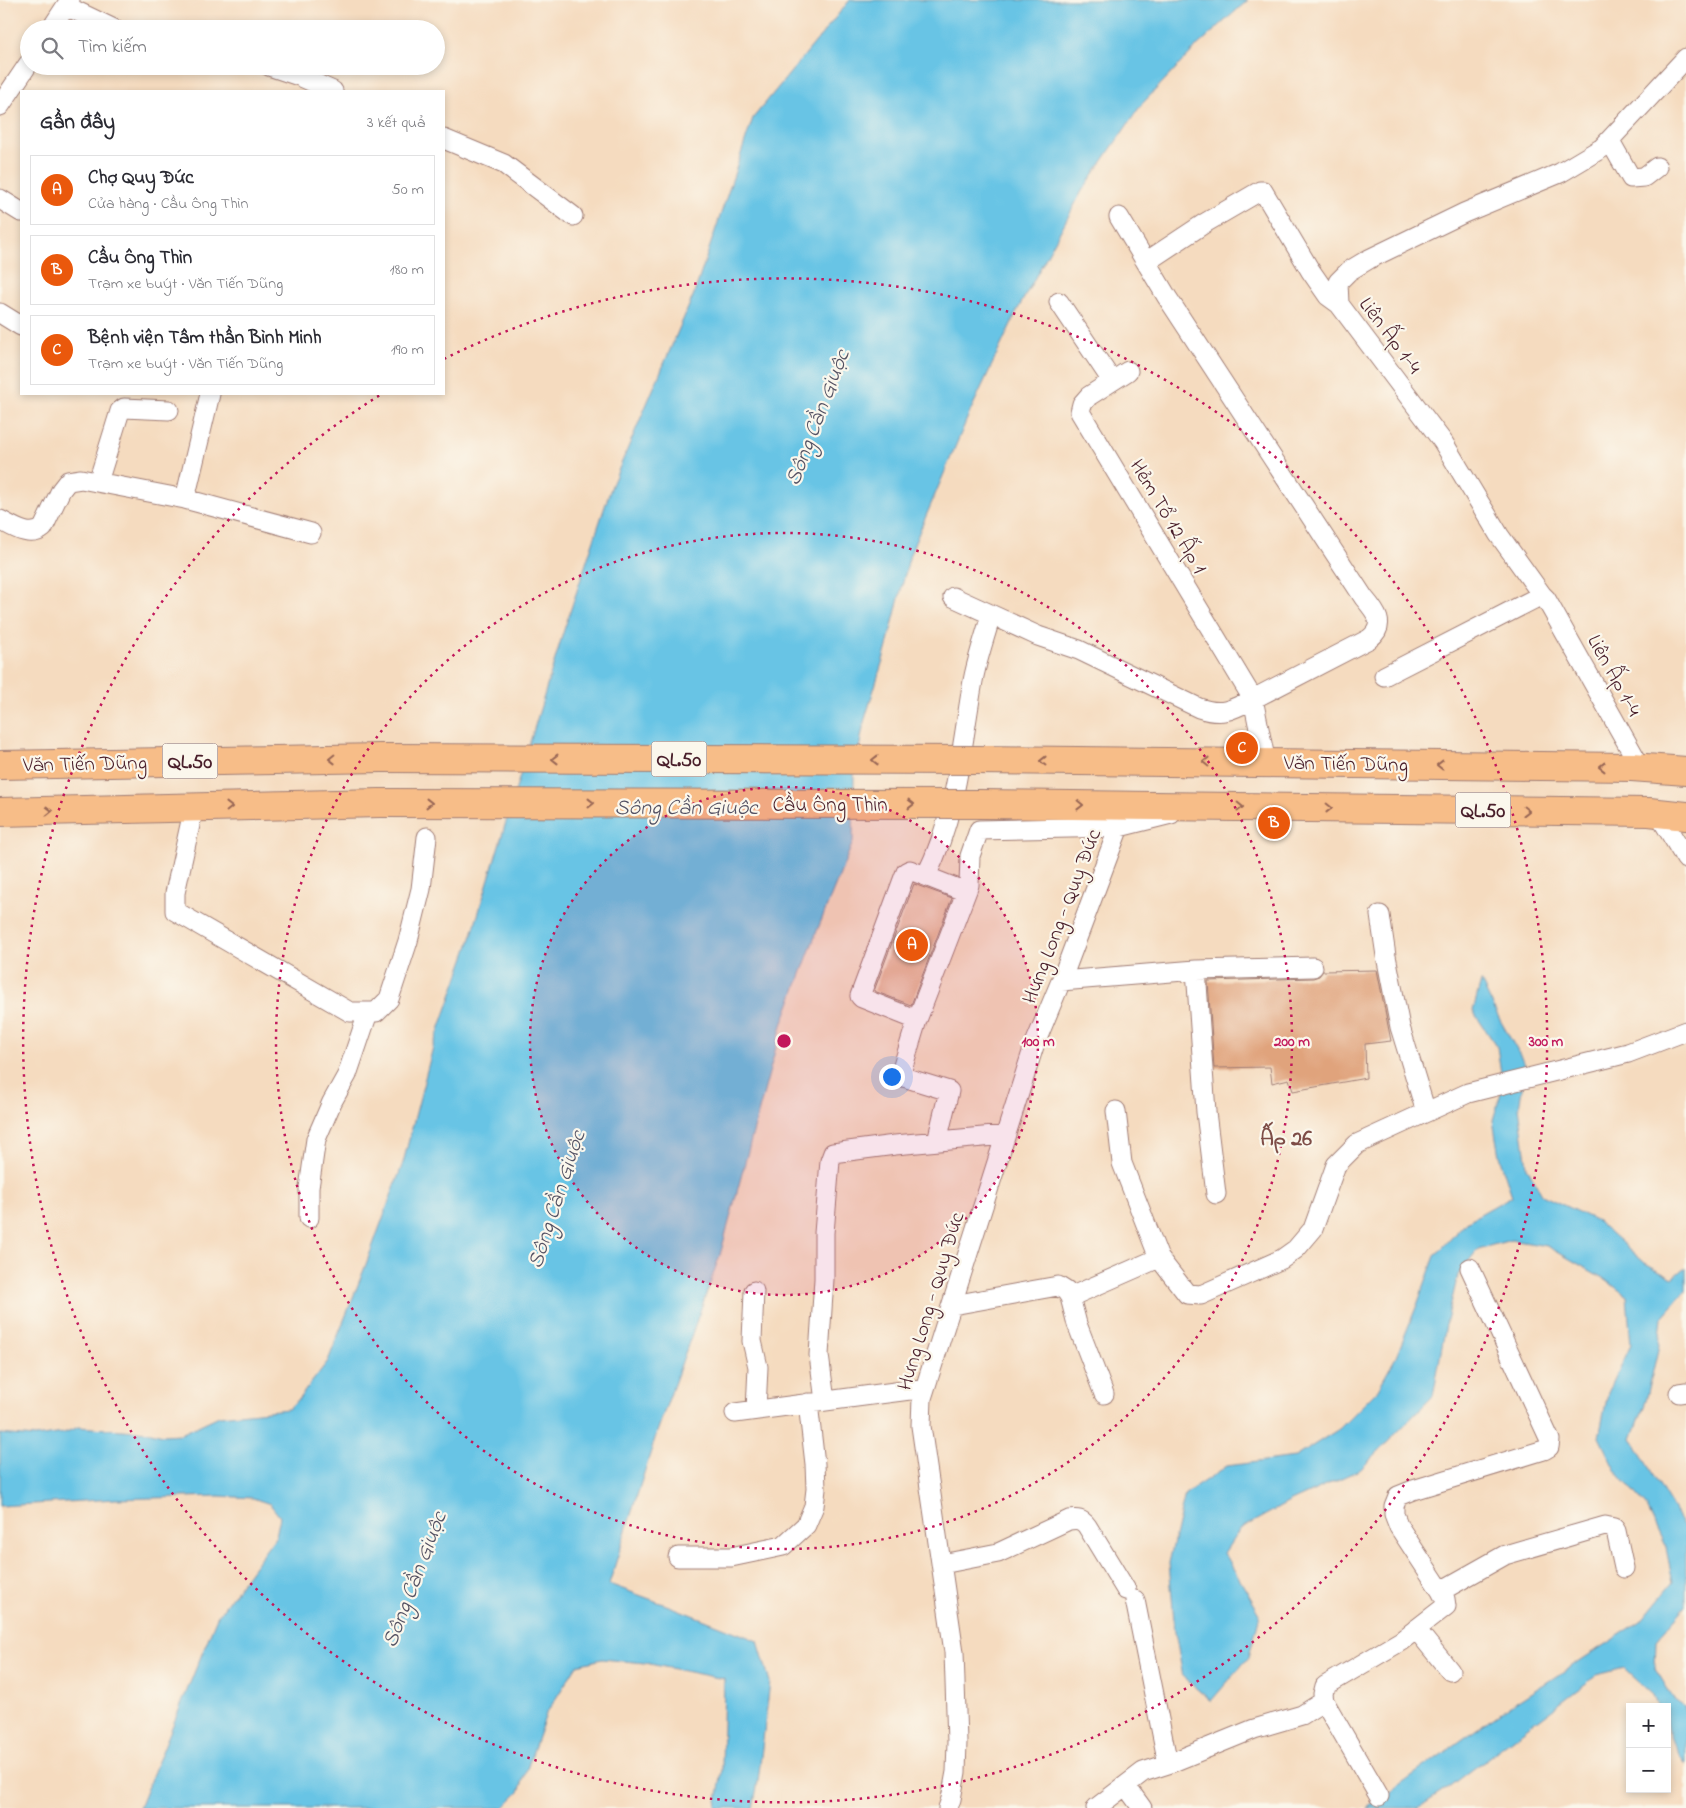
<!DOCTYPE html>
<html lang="vi">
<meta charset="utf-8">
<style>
body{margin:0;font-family:"Indie Flower",sans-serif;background:#f2f2f3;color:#2b2b33}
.controls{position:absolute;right:15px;bottom:15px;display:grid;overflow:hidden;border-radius:0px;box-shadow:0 2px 8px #0003}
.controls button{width:45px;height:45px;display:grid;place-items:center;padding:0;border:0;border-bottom:1px solid #e1e1e2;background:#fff;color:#2b2b33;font:25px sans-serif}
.you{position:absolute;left:891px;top:1076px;width:18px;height:18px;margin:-12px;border:4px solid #fff;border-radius:50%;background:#1a73e8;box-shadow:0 0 0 8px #1a73e833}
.badge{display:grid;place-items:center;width:32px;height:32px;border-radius:50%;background:#ea580c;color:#fff;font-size:16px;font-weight:700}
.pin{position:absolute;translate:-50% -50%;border:2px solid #fff;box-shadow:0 1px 5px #0006}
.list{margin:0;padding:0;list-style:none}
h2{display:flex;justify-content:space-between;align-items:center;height:65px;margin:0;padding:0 20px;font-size:21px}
h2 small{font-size:16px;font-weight:400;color:#7c7c81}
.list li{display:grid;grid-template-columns:32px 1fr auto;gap:15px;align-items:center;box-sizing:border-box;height:70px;margin:0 10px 10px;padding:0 10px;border:1px solid #e1e1e2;border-radius:0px}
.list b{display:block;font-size:19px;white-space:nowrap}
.list p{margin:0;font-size:16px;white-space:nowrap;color:#7c7c81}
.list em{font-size:16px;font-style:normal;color:#7c7c81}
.icon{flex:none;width:28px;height:28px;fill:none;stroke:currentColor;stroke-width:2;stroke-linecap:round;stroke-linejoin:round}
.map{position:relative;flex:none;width:1686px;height:1808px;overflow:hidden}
.search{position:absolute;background:#fff;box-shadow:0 2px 8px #0003;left:20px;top:20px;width:425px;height:55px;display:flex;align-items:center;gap:12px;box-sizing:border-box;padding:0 18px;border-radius:28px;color:#7c7c81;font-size:19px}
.panel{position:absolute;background:#fff;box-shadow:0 2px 8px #0003;left:20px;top:90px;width:425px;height:305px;border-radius:0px}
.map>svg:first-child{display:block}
.water{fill:#67c4e5;stroke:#587288}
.building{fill:#e0a37b}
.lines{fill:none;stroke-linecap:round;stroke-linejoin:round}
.minor-casing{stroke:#a07d75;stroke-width:21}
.highway-casing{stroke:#a07d75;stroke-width:30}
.minor{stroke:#fff;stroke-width:19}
.highway{stroke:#f7bd88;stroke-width:28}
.highway-bridge-casing{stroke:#a07d75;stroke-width:30;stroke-linecap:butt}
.highway-bridge{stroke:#f7bd88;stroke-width:28}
.oneway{stroke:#986655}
.ring{fill:none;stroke:#c2185b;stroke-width:2.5;stroke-dasharray:2.5 5}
.labels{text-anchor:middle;stroke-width:4.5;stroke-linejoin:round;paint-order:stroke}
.shield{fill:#fbf7ec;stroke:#7f6065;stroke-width:1}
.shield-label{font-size:20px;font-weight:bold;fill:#4a1f2b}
.street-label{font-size:21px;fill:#4a1f2b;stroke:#fbf7ec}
.water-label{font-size:22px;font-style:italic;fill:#535163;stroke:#fbf7ec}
.neighbourhood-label{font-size:22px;font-weight:bold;fill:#7e4d47;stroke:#fbf7ec}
.centre{fill:#c2185b;stroke:#fbf7ec;stroke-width:2.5}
.ring-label{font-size:15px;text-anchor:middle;font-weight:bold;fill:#c2185b;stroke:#fbf7ec;stroke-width:4.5;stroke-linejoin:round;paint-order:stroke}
</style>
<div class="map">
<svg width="1686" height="1808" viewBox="0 0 1686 1808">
<rect width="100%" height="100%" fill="#fbf7ec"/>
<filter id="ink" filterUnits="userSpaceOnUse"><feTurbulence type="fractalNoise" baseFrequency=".02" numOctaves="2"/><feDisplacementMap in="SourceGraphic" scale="10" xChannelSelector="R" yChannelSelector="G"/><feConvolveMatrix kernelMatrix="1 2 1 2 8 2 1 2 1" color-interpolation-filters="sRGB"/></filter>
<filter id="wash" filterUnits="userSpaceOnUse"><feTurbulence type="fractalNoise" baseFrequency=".0096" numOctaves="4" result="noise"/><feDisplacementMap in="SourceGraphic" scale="20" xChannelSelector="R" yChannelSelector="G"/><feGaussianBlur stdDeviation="1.12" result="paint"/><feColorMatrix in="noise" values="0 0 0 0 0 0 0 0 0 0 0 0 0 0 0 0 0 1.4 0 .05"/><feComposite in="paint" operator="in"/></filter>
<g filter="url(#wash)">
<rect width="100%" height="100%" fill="#f5dbbf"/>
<path class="water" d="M850 0H1248L1199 44 1141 105 1082 191 1018 309 969 414 910 554 886 650 864 722 854 775 853 842 817 931 782 1025 720 1255 657 1432 609 1584 677 1609 758 1641 770 1682 758 1781 753 1808H716L722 1770 724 1679 645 1663 602 1659 577 1665 546 1714 519 1792 503 1808H139L217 1617 276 1536 280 1517 270 1504 253 1498 219 1496 115 1499 0 1506V1434L35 1437 64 1433 78 1427 151 1432 163 1435 181 1434 219 1416 288 1409 298 1400 328 1361 365 1267 403 1163 433 1047 468 948 563 633 612 485 694 294 753 118Z
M1481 981 1500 1020 1526 1066 1519 1107 1527 1167 1542 1195 1597 1221 1645 1263 1673 1278 1686 1267V1290L1662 1317 1659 1345 1646 1401 1632 1439 1686 1530V1606L1656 1640 1655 1668 1673 1698 1686 1707V1765C1670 1741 1667 1735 1667 1707H1658L1653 1695 1624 1668 1597 1675 1448 1788 1418 1808H1367L1495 1716 1641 1621 1673 1582 1666 1548 1646 1506 1615 1470 1599 1437 1608 1393 1631 1345 1627 1296 1603 1278 1547 1246 1511 1240 1478 1249 1458 1275 1446 1324 1433 1396 1361 1469 1291 1501 1240 1529 1224 1553 1260 1614 1249 1657 1211 1701 1183 1677 1175 1632 1169 1563 1185 1494 1227 1466 1295 1457 1339 1429 1377 1391 1396 1357 1417 1305 1435 1256 1466 1222 1512 1196 1499 1156 1493 1120 1503 1086 1497 1047 1473 1011Z"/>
<g id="blocks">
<path class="building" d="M914 884 952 898 911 1005 874 991Z
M1377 970 1391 1041 1365 1044 1366 1078 1293 1091 1289 1079 1272 1083 1270 1067 1214 1068 1208 981 1313 978 1319 976 1323 971Z"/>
</g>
</g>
<g filter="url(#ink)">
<use href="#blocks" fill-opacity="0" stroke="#a07d75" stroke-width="1"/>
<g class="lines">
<defs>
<path id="minor" d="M66 6 114 29
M51 29 70 0
M269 66 299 76 333 91
M0 106 29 63
M444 139 504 164 573 216
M1610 141 1631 178 1644 177 1657 167
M0 199 21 212
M1119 217 1146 262
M1059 302 1112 381
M0 313 21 326
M98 482 120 411 124 408 169 410
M185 499 210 394
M0 520C12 526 30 539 43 528L61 490 68 481 81 479 185 499 311 533
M953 597 1038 636 1079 650 1199 708C1222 716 1232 710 1253 699L1080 412 1082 404 1089 396 1128 371
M1384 676 1542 595
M1266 763 1253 699 1369 639C1387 625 1376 612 1364 598L1167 297 1146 262 1205 223 1260 191H1263L1310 270 1328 296 1339 304
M1641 768 1546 599 1542 595 1499 535 1443 442 1339 304 1338 282 1349 271 1369 259 1464 213 1560 173 1602 148 1686 58
M194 807 175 893V911L350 1012H376L389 999 408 941 421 889 427 837
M1658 813 1686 859
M926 876C957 813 961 749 973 681 977 659 985 637 991 615
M1380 915 1386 956 1400 1027 1426 1112
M1196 970 1206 1112 1216 1194
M1061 981 1196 970 1313 967
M917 1020 862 998 860 996 904 877 906 872 910 870 966 892
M1116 1111 1122 1163 1159 1258
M937 1141 949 1091 900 1076 917 1020 969 885 970 856 979 830 1119 827 1171 814
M309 1218V1188L316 1139 332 1102 347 1075 368 1013
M754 1291 752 1341 758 1367 756 1410
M1070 1297 1159 1258 1187 1294 1201 1295 1282 1259 1296 1249 1313 1229 1336 1165 1357 1144 1468 1093 1628 1053 1686 1031
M953 1305 1058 1286 1066 1291 1070 1297 1077 1324 1104 1394
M1679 1393 1686 1392
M825 1401 819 1355 824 1279V1233L830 1161 833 1153 895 1145 1005 1135
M735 1413 925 1388
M678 1557H731L783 1546 806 1525 814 1506 816 1489 815 1464 808 1403
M942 1564 998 1553 1069 1520C1077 1519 1082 1519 1087 1526L1126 1590
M1441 1591 1505 1555 1605 1526 1614 1528 1616 1531 1624 1568
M1135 1600 1168 1764
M1416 1629 1450 1671
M1324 1701 1379 1796
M1126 1786 1142 1808
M948 1808 951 1799 956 1772 957 1742 954 1652 921 1426 922 1398 1034 1046 1061 981 1119 827
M1096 1808 1143 1772 1168 1764 1254 1729 1302 1715 1324 1701 1323 1694 1325 1686 1401 1641 1446 1606 1445 1599 1441 1591 1399 1527 1394 1514V1506L1398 1496 1413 1490 1544 1450 1549 1447 1550 1440 1470 1268"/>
<path id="highway" d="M976 760 1632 767 1686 771
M0 765 381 758
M979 804 1649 812 1686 816
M0 812 380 803"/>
</defs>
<use href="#minor" class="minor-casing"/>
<use href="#highway" class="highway-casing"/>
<use href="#minor" class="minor"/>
<use href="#highway" class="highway"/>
<defs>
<path id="highway-bridge" d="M381 758 976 760
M380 803 979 804"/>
</defs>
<use href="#highway-bridge" class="highway-bridge-casing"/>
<use href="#highway-bridge" class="highway-bridge"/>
</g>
<defs><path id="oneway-chevron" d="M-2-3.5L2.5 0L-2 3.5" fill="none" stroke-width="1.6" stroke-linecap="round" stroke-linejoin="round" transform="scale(1.25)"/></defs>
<g class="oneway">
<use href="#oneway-chevron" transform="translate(332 759) rotate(179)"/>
<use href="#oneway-chevron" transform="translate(555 759) rotate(-180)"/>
<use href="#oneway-chevron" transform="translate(875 760) rotate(-180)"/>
<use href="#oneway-chevron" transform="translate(1043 761) rotate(-179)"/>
<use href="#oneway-chevron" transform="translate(1206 762) rotate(-179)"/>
<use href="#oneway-chevron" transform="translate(1440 765) rotate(-179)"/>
<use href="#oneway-chevron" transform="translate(1602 767) rotate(-180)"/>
<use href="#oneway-chevron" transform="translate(429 803)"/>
<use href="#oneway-chevron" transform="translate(591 803)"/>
<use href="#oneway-chevron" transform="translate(911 804)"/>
<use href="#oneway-chevron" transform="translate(1080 805) rotate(1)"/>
<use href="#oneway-chevron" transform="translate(229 807) rotate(-1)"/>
<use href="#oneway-chevron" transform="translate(1240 807) rotate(1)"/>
<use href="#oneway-chevron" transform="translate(1329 808) rotate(1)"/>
<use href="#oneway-chevron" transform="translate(49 811) rotate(-1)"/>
<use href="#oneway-chevron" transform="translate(1526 811) rotate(1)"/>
</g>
</g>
<circle cx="784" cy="1041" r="254" fill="#c2185b" fill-opacity=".12"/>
<g class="ring">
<circle cx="784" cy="1041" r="254"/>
<circle cx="784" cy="1041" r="508"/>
<path d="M444 359A762 762 0 1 1 380 395"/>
</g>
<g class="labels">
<g class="shield">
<rect x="651.5" y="741.5" width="55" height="35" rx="4"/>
<rect x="162.5" y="743.5" width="55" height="35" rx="4"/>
<rect x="1455.5" y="792.5" width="55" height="35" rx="4"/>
</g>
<g class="shield-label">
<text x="679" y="766">QL.50</text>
<text x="190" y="768">QL.50</text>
<text x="1483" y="817">QL.50</text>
</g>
<g class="street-label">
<text transform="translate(1391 335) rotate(53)" y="7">Liên Ấp 1-4</text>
<text transform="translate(1169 516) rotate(59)" y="7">Hẻm Tổ 12 Ấp 1</text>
<text transform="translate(1615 675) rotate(61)" y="7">Liên Ấp 1-4</text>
<text transform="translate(85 763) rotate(-1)" y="7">Văn Tiến Dũng</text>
<text transform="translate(1346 763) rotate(1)" y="7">Văn Tiến Dũng</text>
<text x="830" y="811">Cầu Ông Thìn</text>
<text transform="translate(1061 916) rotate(-69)" y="7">Hưng Long - Quy Đức</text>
<text transform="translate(930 1301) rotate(-73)" y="7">Hưng Long - Quy Đức</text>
</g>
<g class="water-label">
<text transform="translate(816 417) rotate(-69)" y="8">Sông Cần Giuộc</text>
<text x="686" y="814">Sông Cần Giuộc</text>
<text transform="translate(555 1199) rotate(-72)" y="8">Sông Cần Giuộc</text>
<text transform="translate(413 1579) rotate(-69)" y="8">Sông Cần Giuộc</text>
</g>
<g class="neighbourhood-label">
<text x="1286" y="1145">Ấp 26</text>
</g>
</g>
<circle cx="784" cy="1041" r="8" class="centre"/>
<g class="ring-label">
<text x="1038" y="1046">100 m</text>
<text x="1292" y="1046">200 m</text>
<text x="1546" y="1046">300 m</text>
</g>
</svg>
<div class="controls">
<button>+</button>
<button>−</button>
</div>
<div class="you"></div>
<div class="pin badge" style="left:912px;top:945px">A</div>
<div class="pin badge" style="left:1274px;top:823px">B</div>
<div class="pin badge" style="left:1242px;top:748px">C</div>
<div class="search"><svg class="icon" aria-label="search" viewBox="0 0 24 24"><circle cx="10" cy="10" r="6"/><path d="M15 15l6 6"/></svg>Tìm kiếm</div>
<section class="panel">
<h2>Gần đây<small>3 kết quả</small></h2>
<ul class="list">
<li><span class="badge">A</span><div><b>Chợ Quy Đức</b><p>Cửa hàng · Cầu Ông Thìn</p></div><em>50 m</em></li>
<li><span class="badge">B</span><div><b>Cầu Ông Thìn</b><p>Trạm xe buýt · Văn Tiến Dũng</p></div><em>180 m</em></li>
<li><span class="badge">C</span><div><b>Bệnh viện Tâm thần Bình Minh</b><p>Trạm xe buýt · Văn Tiến Dũng</p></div><em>190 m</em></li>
</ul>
</section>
</div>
